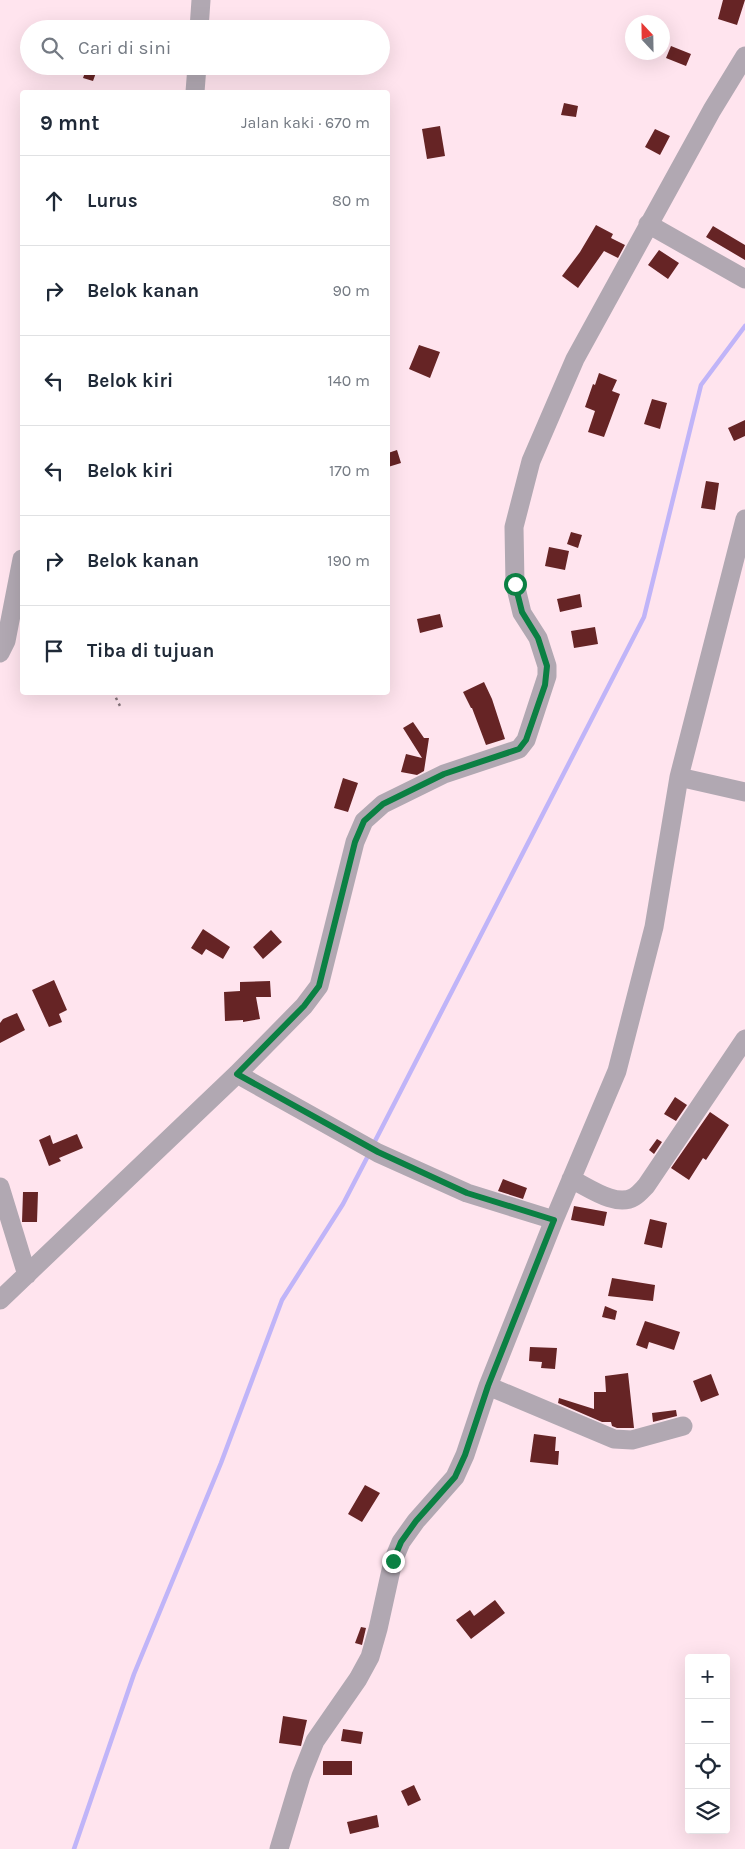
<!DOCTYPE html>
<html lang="id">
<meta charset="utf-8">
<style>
body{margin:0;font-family:Karla,sans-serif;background:#f2f2f3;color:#1f2937}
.controls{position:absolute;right:15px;bottom:15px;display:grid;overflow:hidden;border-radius:5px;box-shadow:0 5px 20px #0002}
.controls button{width:45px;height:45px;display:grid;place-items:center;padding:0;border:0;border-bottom:1px solid #e0e1e3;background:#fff;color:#1f2937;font:25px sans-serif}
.compass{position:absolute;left:625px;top:15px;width:45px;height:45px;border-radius:50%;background:#fff;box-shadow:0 5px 20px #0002;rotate:338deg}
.stop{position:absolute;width:15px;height:15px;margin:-11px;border:4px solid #0b8043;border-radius:50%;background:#fff}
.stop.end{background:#0b8043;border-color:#fff;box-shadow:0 1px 5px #0008}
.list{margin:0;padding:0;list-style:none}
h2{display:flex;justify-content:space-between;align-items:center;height:65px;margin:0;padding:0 20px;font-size:21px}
h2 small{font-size:16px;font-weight:400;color:#747a83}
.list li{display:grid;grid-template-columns:32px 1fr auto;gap:15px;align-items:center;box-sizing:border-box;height:90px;padding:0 20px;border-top:1px solid #e0e1e3}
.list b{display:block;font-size:19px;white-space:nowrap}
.list em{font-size:16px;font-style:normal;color:#747a83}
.icon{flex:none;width:28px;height:28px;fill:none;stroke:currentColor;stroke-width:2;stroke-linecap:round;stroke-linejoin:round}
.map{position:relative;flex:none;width:745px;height:1849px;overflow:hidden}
.search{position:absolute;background:#fff;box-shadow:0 5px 20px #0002;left:20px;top:20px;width:370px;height:55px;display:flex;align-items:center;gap:12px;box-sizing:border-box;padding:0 18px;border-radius:28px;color:#747a83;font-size:19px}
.panel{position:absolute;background:#fff;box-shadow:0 5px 20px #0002;left:20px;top:90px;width:370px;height:605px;border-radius:5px}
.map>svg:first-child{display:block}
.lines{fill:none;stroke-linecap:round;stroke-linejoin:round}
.stream{stroke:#c0b4f8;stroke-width:4.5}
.building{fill:#662425}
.path{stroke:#86747b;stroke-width:2.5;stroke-dasharray:2.5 4;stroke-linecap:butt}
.minor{stroke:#b1a8b2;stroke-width:19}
.route{stroke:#0b8043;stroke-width:6}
</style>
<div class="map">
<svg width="745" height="1849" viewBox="0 0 745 1849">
<rect width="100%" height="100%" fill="#ffe4ee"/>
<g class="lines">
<path class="stream" d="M373 1145 644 617 701 385 745 326
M74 1849 134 1674 221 1463 282 1300 343 1204 370 1152"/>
</g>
<path class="building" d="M723 0H745L737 25 718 19Z
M671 46 691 54 686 66 666 58Z
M87 67 97 70 93 81 83 78Z
M564 103 578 106 576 117 561 115Z
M440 126 445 156 427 159 422 129Z
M655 129 670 136 660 155 645 147Z
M596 225 613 234 611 238 625 245 618 258 604 251 578 288 562 276 580 252Z
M713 226 745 245V260L706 237Z
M659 250 679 263 668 279 648 265Z
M419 345 440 352 430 378 409 369Z
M599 373 617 380 612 391 620 394 604 437 588 432 595 411 585 407 593 384 595 385Z
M652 399 667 403 660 429 644 424Z
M745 420V436L734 441 728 428Z
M397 450 401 463 388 467V453Z
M706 481 719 483 715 510 701 508Z
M571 532 582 535 578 548 567 544Z
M549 547 569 551 565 570 545 566Z
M580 594 582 607 560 612 557 599Z
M440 614 443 627 420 633 417 619Z
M595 627 598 644 574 648 571 631Z
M484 682 492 699 505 739 486 745 472 708H471L463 692Z
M413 722 424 738H429L424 771 417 775 401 772 406 754 422 758 403 728Z
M343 778 358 783 348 812 334 808Z
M203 929 230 947 223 959 206 949 202 955 191 948Z
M271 930 282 942 263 959 253 947Z
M54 980 67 1010 59 1014 62 1022 49 1027 32 990Z
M270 981 271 997H256L260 1019 243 1022V1020L225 1021 224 992 240 991V982Z
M17 1013 25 1030 0 1043V1023L3 1019Z
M675 1097 687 1105 676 1121 664 1114Z
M710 1112 729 1125 706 1160 703 1158 689 1180 671 1168Z
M77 1134 83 1148 59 1158 61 1161 49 1166 39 1140 50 1135 53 1144Z
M657 1139 662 1142 654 1154 649 1150Z
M503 1179 527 1188 523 1199 498 1191Z
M23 1192H38L37 1222H22Z
M574 1206 607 1212 604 1226 571 1220Z
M650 1219 667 1223 662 1248 644 1244Z
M612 1278 655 1285 653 1301 608 1296Z
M605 1306 617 1311 615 1320 602 1317Z
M645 1321 680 1332 674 1350 649 1342 647 1349 636 1345Z
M530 1347 557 1348 555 1369 541 1368 542 1362 529 1361Z
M628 1373 634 1428H617L612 1426 611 1422H602L558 1403 559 1398 594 1409V1392H606L605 1376Z
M711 1374 719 1395 701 1402 693 1381Z
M676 1410 677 1416 653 1422 652 1413Z
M534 1434 556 1437 555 1451H559L558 1465 530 1462Z
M365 1485 380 1493 362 1522 348 1514Z
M495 1600 505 1613 471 1639 456 1620 470 1610 474 1616Z
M361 1627 366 1628 362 1645 355 1643Z
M283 1716 307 1720 301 1746 279 1743Z
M343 1729 363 1732 361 1744 341 1741Z
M323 1761H352V1775H323Z
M414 1785 421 1800 408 1806 401 1791Z
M377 1815 379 1827 350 1834 347 1822Z"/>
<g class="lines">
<path class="path" d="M113 692 121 708"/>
<path class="minor" d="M199 29 201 0
M195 92 197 66
M648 224 745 279
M0 653 6 641 22 559
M679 777 745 792
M237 1074 378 1153 467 1193 554 1220
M571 1179C588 1187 616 1208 634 1197 639 1194 643 1189 646 1186L745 1039
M0 1187 27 1275
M0 1300 237 1074 304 1006 319 986 355 842 364 821 383 804 444 774 519 749 526 740 547 676V666L538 638 522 613 515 584 514 527 531 461 575 359 712 110 745 56
M488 1386 614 1439 632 1440 683 1426
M279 1849 301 1776 315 1741 358 1679 370 1657 378 1629 393 1561 401 1542 416 1521 455 1477 465 1455 488 1386 554 1220 617 1071 654 927 679 777 745 519"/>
</g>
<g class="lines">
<path class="route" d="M393 1561 401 1542 416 1521 455 1477 465 1455 488 1386 554 1220 467 1193 378 1152 237 1074 304 1006 319 986 355 842 364 821 383 804 444 774 519 749 526 740 545 685 547 666 538 638 522 612 515 584"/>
</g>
</svg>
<div class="controls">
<button>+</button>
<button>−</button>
<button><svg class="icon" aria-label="locate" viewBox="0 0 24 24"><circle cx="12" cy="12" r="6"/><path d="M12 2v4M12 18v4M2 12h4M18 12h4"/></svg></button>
<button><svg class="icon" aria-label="layers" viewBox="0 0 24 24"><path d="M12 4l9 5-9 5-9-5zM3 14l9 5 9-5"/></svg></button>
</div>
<svg class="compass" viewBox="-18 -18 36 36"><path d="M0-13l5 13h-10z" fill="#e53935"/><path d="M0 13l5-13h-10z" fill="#747a83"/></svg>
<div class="stop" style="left:515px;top:584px"></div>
<div class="stop end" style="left:393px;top:1561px"></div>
<div class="search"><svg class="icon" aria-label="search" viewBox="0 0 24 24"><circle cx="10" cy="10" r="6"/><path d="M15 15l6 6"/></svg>Cari di sini</div>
<section class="panel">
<h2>9 mnt<small>Jalan kaki · 670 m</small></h2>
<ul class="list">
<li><svg class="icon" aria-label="ahead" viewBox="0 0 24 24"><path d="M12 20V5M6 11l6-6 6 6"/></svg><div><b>Lurus</b></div><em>80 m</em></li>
<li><svg class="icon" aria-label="right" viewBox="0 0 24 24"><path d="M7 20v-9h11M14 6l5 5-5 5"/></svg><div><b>Belok kanan</b></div><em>90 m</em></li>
<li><svg class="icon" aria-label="left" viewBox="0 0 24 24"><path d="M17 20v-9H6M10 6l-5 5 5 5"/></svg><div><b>Belok kiri</b></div><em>140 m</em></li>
<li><svg class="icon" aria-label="left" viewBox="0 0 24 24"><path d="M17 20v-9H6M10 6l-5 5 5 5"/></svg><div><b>Belok kiri</b></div><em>170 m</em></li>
<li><svg class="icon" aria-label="right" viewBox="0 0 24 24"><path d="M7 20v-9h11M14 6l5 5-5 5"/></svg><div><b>Belok kanan</b></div><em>190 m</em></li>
<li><svg class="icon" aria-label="arrive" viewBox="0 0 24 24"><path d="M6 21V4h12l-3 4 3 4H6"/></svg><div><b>Tiba di tujuan</b></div></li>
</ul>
</section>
</div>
